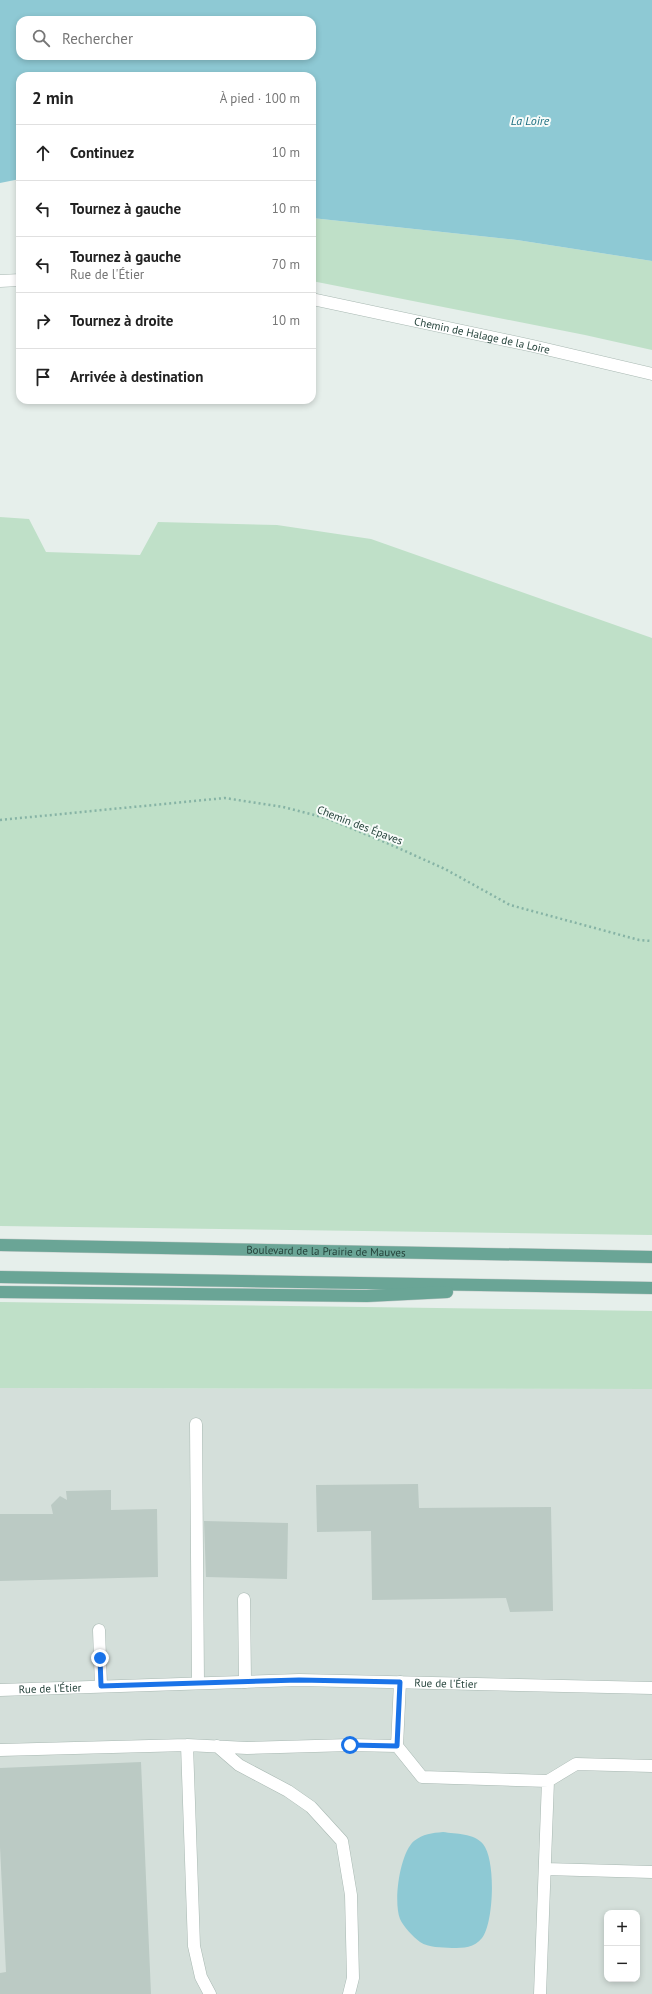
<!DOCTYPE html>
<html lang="fr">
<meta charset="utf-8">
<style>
body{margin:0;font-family:"PT Sans",sans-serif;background:#f2f2f2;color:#222}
.controls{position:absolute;right:12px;bottom:12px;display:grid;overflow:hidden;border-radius:8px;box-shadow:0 2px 6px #0003}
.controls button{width:36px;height:36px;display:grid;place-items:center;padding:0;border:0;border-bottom:1px solid #e0e0e0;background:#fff;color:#222;font:20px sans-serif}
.stop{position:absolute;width:12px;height:12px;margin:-9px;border:3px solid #1a73e8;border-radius:50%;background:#fff}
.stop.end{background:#1a73e8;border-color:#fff;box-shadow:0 1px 4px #0008}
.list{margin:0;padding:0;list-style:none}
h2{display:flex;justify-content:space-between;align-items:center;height:52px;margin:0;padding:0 16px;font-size:17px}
h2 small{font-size:13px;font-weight:400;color:#767676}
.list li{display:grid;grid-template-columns:26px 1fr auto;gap:12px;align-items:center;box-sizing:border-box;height:56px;padding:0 16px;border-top:1px solid #e0e0e0}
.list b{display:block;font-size:15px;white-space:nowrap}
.list p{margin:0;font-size:13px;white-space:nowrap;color:#767676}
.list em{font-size:13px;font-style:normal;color:#767676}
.icon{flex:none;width:22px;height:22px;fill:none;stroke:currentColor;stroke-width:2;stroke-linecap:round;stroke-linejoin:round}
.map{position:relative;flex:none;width:652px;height:1994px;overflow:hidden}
.search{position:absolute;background:#fff;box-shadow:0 2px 6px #0003;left:16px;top:16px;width:300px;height:44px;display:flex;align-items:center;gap:10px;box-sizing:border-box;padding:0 14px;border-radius:12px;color:#767676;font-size:15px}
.panel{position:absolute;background:#fff;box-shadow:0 2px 6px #0003;left:16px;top:72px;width:300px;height:332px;border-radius:12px}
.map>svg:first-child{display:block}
.built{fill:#d4dfda;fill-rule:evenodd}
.green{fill:#bfe0c8}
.water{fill:#8ec9d4;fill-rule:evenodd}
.building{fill:#bbcac4}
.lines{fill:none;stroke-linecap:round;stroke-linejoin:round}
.service-casing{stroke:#a8b8b2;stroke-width:13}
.minor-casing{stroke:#a8b8b2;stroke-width:13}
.primary-casing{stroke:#c2cac8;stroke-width:13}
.path{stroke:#86b3a5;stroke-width:2.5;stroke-dasharray:2 3;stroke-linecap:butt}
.service{stroke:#fff;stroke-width:12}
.minor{stroke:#fff;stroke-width:12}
.primary{stroke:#6aa596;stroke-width:12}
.route{stroke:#1a73e8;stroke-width:5}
.labels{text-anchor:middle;stroke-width:4;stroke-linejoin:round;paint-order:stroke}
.street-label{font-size:11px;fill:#24423a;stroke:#f7fbf9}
.water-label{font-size:12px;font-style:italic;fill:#1c6f80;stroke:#f7fbf9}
</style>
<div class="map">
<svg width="652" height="1994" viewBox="0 0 652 1994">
<rect width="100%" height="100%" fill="#e6efeb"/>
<path class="built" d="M0 1388 652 1389V1994H0ZM607 1913H637V1979H607Z"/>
<path class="green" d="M312 218 517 240 652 261V350L585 335 312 281Z
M0 517 29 519 46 552 140 555 158 522 277 525 371 539 652 638V1235L0 1226Z
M0 1302 652 1311V1389L0 1388Z"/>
<path class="water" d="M0 0H652V261L517 240 312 218V76H20V179L0 183ZM20 20H312V56H20Z
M443 1832C456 1834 474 1833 483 1844 496 1859 494 1923 482 1938 474 1948 464 1948 452 1948 441 1947 429 1948 420 1942 413 1937 403 1926 400 1919 393 1901 400 1853 414 1841 423 1834 432 1833 443 1832Z"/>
<path class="building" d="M418 1484 419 1508 551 1507 553 1611 510 1612 506 1598 372 1600 371 1531 317 1532 316 1485Z
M111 1490V1510L157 1509 158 1577 0 1581V1514H53L51 1505 60 1496 67 1500 66 1491Z
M204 1521 288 1523 287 1579 206 1577Z
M141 1762 151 1994H0V1973L6 1972 0 1847V1768Z"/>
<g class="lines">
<defs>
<path id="service" d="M196 1424 198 1683
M244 1599 245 1682
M99 1630 101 1686
M400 1682 397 1746 422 1777 548 1781 576 1764 652 1766
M187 1745 194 1946 201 1977 210 1994
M217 1746 239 1765 288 1791 311 1807 342 1841 351 1895 353 1978 349 1994
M0 1750 187 1745 247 1748 350 1745 397 1746
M545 1869 652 1872
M540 1994 548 1781"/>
<g id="minor">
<path d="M0 281 20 280"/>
<path id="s1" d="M312 299 533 346 652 374"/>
<path id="s2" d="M0 1690 299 1680 652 1688"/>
</g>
<g id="primary">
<path id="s3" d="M0 1245 652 1257"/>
<path d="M0 1277 652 1288"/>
<path d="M0 1292 367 1296 447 1292"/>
</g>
</defs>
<use href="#service" class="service-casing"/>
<use href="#minor" class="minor-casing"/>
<use href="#primary" class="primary-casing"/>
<path class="path" d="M0 820 225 798 283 807 326 818 387 843 445 869 510 905 639 940 652 941"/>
<use href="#service" class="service"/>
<use href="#minor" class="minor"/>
<use href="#primary" class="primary"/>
</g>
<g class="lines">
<path class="route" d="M100 1658 101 1686 299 1680 400 1682 397 1746 350 1745"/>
</g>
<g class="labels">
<g class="street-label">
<text dy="4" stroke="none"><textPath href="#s1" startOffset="174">Chemin de Halage de la Loire</textPath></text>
<text transform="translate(360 825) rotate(21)" y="4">Chemin des Épaves</text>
<text dy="4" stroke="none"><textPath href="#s3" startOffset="326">Boulevard de la Prairie de Mauves</textPath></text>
<text dy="4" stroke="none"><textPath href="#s2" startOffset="446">Rue de l'Étier</textPath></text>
<text dy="4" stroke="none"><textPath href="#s2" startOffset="50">Rue de l'Étier</textPath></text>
</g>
<g class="water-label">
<text x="530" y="125">La Loire</text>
</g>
</g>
</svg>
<div class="controls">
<button>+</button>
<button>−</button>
</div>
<div class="stop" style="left:350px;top:1745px"></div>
<div class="stop end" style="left:100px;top:1658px"></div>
<div class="search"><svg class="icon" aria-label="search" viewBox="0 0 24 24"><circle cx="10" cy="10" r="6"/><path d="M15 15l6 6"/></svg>Rechercher</div>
<section class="panel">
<h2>2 min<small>À pied · 100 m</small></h2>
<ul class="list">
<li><svg class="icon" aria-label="ahead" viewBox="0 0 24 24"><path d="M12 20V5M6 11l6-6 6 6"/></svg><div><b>Continuez</b></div><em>10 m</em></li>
<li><svg class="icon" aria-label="left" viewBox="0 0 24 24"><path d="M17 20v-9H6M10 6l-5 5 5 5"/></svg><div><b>Tournez à gauche</b></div><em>10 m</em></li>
<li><svg class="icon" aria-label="left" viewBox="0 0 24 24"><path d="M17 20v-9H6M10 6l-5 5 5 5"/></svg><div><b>Tournez à gauche</b><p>Rue de l'Étier</p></div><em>70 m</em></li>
<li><svg class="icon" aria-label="right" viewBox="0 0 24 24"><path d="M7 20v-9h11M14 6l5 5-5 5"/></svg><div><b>Tournez à droite</b></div><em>10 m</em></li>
<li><svg class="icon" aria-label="arrive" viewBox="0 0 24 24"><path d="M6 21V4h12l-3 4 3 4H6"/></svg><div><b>Arrivée à destination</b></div></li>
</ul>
</section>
</div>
